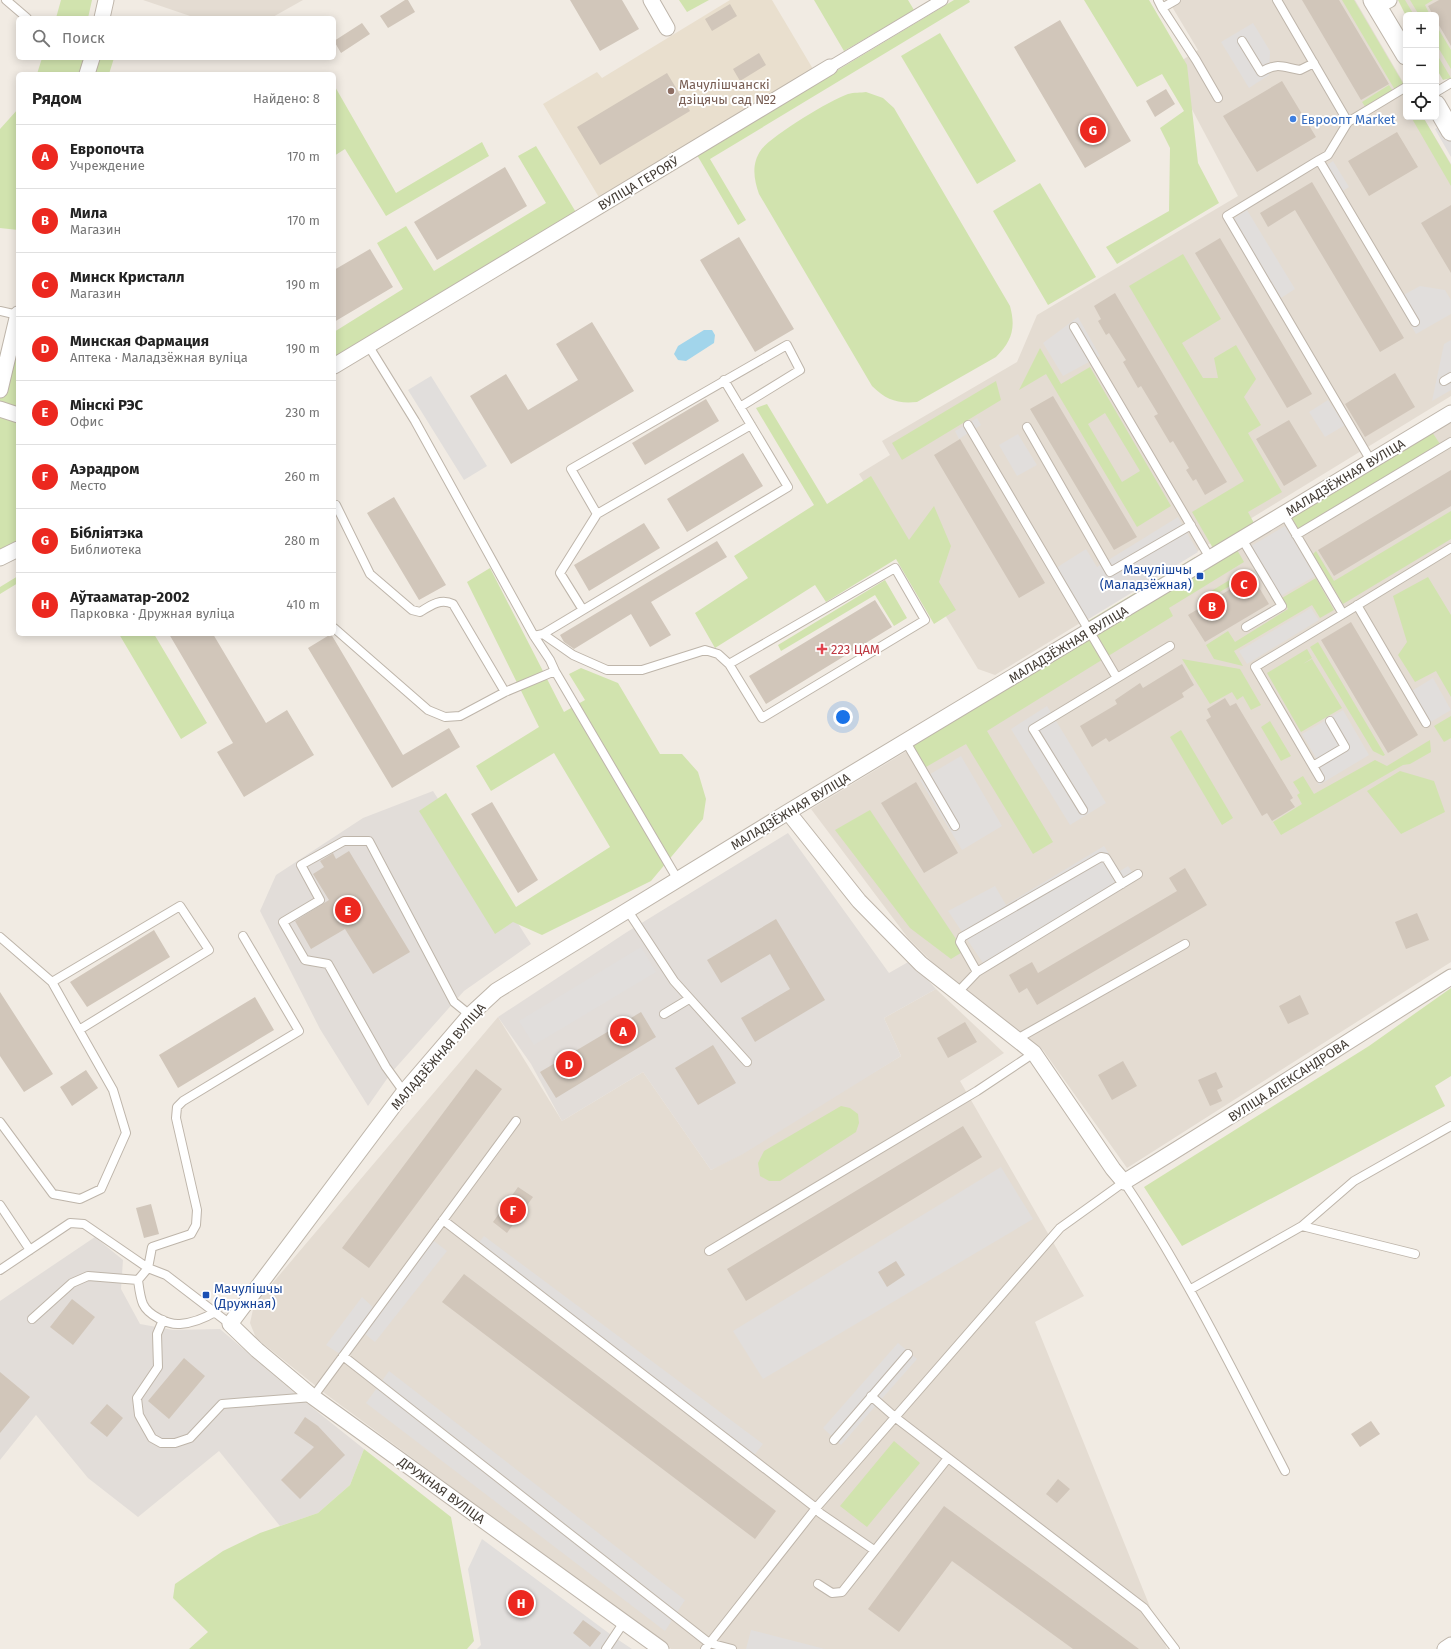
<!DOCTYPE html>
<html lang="ru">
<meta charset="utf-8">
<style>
body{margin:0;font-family:"Fira Sans",sans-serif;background:#f6f6f6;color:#222}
.controls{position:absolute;right:12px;top:12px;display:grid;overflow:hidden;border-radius:6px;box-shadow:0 2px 10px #0003}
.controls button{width:36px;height:36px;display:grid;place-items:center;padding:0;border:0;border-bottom:1px solid #e0e0e0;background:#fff;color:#222;font:20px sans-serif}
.you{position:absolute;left:843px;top:717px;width:14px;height:14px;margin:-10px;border:3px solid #fff;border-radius:50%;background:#1a73e8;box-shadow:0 0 0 6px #1a73e833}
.badge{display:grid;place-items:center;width:26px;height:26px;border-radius:50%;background:#ec281f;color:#fff;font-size:13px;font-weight:700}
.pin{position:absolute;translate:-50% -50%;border:2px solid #fff;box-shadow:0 1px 4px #0006}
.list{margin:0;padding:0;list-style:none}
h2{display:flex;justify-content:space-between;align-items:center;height:52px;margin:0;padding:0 16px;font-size:17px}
h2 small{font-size:13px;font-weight:400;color:#767676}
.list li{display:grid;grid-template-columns:26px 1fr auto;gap:12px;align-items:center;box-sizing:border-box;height:64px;padding:0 16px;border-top:1px solid #e0e0e0}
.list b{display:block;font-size:15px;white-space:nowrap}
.list p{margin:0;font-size:13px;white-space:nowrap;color:#767676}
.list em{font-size:13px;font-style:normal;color:#767676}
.icon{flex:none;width:22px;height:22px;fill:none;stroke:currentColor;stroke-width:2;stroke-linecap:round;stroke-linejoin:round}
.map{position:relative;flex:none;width:1451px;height:1649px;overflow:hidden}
.search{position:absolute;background:#fff;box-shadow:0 2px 10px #0003;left:16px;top:16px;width:320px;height:44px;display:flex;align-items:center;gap:10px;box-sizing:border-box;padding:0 14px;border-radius:6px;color:#767676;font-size:15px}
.panel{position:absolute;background:#fff;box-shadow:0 2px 10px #0003;left:16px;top:72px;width:320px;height:564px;border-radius:6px}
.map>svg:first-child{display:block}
.residential{fill:#e4dcd2}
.industrial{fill:#e2ddd9}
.education{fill:#e9dfce}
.green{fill:#d1e3ae;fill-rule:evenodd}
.parking{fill:#e1dedc}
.water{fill:#a2d5eb}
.building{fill:#d1c6ba}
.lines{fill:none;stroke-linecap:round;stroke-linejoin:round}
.service-casing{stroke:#beb5aa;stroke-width:10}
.pedestrian-casing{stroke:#beb5aa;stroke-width:13}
.minor-casing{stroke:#beb5aa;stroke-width:17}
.tertiary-casing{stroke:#beb5aa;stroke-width:21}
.service{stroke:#fff;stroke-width:8}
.pedestrian{stroke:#fff;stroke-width:11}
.minor{stroke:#fff;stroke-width:15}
.tertiary{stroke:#fff;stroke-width:19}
.education-dot{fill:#8d6e63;stroke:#fff;stroke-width:1.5}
.shop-dot{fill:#3f7fe0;stroke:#fff;stroke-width:1.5}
.transit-dot{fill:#1a4fb4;stroke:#fff;stroke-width:1.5}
.health-dot{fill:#e0444e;stroke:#fff;stroke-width:1.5}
.labels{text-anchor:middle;stroke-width:4;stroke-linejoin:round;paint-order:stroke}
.education-label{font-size:13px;fill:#785e54;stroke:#fff;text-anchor:start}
.shop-label{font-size:13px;fill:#366cbe;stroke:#fff;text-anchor:start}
.street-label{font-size:13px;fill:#423b34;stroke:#fff}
.transit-label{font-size:13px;fill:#164399;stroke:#fff;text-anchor:end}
.health-label{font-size:13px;fill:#be3a42;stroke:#fff;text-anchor:start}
</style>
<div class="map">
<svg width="1451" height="1649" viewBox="0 0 1451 1649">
<rect width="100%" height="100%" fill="#f1ebe3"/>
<path class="residential" d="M143 0H303L271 18H196Z
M1168 0H1355L1406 87V117H1423L1451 164V396L995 675 978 669 859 474 890 455 882 441 1017 362 1037 315 1238 196 1170 68 1198 50Z
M1402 0H1451V83L1436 57V15H1411Z
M1451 422V962L1127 1168 1043 1050 939 969 908 938 811 809Z
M936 989 1004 1053 960 1081 1084 1296 1035 1322 1167 1649H671L327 1395 256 1338 250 1323 254 1305 498 1017 562 1121 643 1072 711 1170 901 1056 884 1018Z"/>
<path class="industrial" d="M433 791 531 944 464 991 391 1073 368 1106 320 1029 260 911 276 875 363 818Z
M788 833 889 973 910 961 936 989 884 1018 901 1056 743 1154 711 1170 643 1072 562 1121 531 1064 498 1017 627 932Z
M95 1237 123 1260 121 1289 140 1324 173 1330 220 1329 304 1401 364 1449 350 1485 318 1513 280 1526 219 1451 138 1517 88 1478 36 1415 0 1460V1301Z"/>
<path class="education" d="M730 0H772L813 69 600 199 543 104 597 72 602 78Z"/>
<path class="green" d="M61 0H92L88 18H56Z
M679 0H709L687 12Z
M814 0H908L914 10 844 51Z
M954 0H969L970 2 710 159 746 220 738 225 697 155Z
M1084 0H1149L1187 65 1198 163 1219 203 1117 264 1106 247 1169 211 1170 148 1160 128 1184 111 1162 74 1137 87Z
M1342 0H1354L1404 85 1395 90Z
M1398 0H1405L1414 15H1406V16Z
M1410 0H1433L1425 5 1430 15H1419Z
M1436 25 1451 50V69L1436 44Z
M940 33 1016 161 977 184 901 56Z
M1436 53 1451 78 1443 80 1436 68Z
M42 58H114L109 74H37Z
M334 85 396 193 482 142 489 156 386 216 345 149 334 156Z
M1389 85 1393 91 1366 108 1362 102Z
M866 92 883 98 894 108 1010 306C1016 328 1012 341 996 357L917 402C898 404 886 400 872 386L759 194C754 180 751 164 761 150 771 136 830 100 848 94 854 92 861 93 866 92Z
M18 109V230L0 228V129Z
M1411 117H1423L1451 165V186Z
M536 146 577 214 334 360V332L403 289 377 243 406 226 434 271 546 203 518 156Z
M1040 183 1096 277 1048 305 993 211Z
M1183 254 1221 319 1182 343 1203 378H1218L1214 358 1236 345 1256 379 1244 397 1261 425 1248 433 1282 492 1248 512 1255 525 1214 550 1192 512 1244 481 1129 286Z
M1040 348 1061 384 1090 367 1171 506 1137 527 1046 374 1019 390ZM1105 413 1140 471 1122 482 1088 424Z
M0 352 18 356V544L0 554Z
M996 381 1001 400 902 460 892 443Z
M767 404 827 504 871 476 909 540 934 506 951 546 939 582 956 610 934 624 896 559 826 602 815 585 715 648 695 613 748 578 734 556 814 505 756 408Z
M1432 432 1440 444 1299 530 1290 515Z
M1451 511V539L1343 604 1313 554 1316 551 1334 581Z
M1236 548 1244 562 1169 608 1173 616 987 731 1053 842 1033 854 966 744 926 767 912 744Z
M1195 557 1197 560 1090 625 1088 621Z
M490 568 564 712 585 700 569 674 581 668 618 683 660 754H682L698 772 706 799 703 819 651 881 542 935 513 922 495 934 419 811 446 793 516 907 610 847 554 753 491 791 476 766 539 727 467 582Z
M18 576V583L0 594V587Z
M1428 577 1451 615V697L1436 671 1415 682 1398 655 1407 642 1393 596Z
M1233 578 1235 583 1201 603 1198 599Z
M1316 578 1334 610 1320 618 1312 605 1234 651 1243 666 1214 659 1206 645 1228 631 1235 642 1288 609 1282 598Z
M885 580 907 618 894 626 875 595 781 651 778 645Z
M119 634H154L207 723 181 739Z
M1318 642 1385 755 1383 756 1373 751 1310 647Z
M1307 649 1312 658 1303 664 1312 659 1342 708 1301 732 1267 673Z
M1182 659 1240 669 1261 705 1251 710 1243 696 1237 700 1232 692 1210 704Z
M1451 716V738L1444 742 1434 726Z
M1270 721 1291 756 1281 761 1261 727Z
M1181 730 1233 818 1222 825 1170 737Z
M1430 740 1431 752 1410 764 1403 765 1281 835 1273 822 1302 804 1297 795 1300 793 1293 782 1303 776 1314 794 1375 760 1387 766Z
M1400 771 1434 781 1445 812 1401 834 1367 791Z
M870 810 964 951 951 959 910 928 835 830Z
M1451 988V1076L1435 1086 1445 1106 1182 1246 1144 1187 1369 1046Z
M841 1106 850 1108 858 1114 859 1123 856 1132 780 1181H769L760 1176 758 1163 764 1151Z
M894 1441 920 1463 867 1527 840 1506Z
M364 1449 451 1517 474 1641 467 1649H189L208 1632 173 1598 175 1584 223 1551 260 1533 318 1513 350 1485Z"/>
<path class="parking" d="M1253 23 1270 51 1269 75 1249 88 1221 42Z
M1444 124 1451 137V157L1435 129Z
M1333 161 1349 187 1335 196 1319 170Z
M1247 210 1295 289 1281 298 1233 219Z
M1420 286 1445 290 1451 300V314L1416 334 1396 299Z
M1078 317 1100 356 1063 376 1043 343Z
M1451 340V390L1432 401 1444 344Z
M431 376 487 466 464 480 408 390Z
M1328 400 1345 425 1325 437 1309 412Z
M977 418 981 425 959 439 955 431Z
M1018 434 1037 465 1017 476 999 445Z
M1178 517 1198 552 1087 620 1056 568 1086 549 1097 567Z
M1285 526 1315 576 1281 596 1251 546Z
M1311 608 1319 620 1247 664 1239 651Z
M1433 678 1451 710 1424 726 1405 695Z
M1047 706 1106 803 1070 825 1011 729Z
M1343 710 1369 755 1319 785 1311 771 1320 765 1302 734Z
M961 756 1002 826 962 850 920 780Z
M1104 846 1120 871 1128 866 1137 879 987 969 948 911 995 886 1006 905Z
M641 947 656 972 534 1045 519 1021Z
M1001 1167 1033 1219 763 1379 733 1331Z
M484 1236 763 1444 752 1458 476 1246Z
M430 1238 447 1251 375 1342 361 1331 343 1356 326 1345 362 1297 376 1310Z
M898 1343 917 1359 841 1445 823 1428Z
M389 1371 685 1600 665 1631 366 1403Z
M482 1539 614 1637 632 1649H477L481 1645 468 1569Z
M751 1630 825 1649H746Z"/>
<path class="water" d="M704 330H712L715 335 714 343 686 361 678 360 674 354 678 346Z"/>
<path class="building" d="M405 0H408L415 12 388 28 380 16Z
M570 0H622L639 29 600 51Z
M1302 0H1339L1389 84 1361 100Z
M1439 0H1451V46L1436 20V15H1433L1428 6Z
M730 4 737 16 712 31 705 19Z
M1060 20 1131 141 1085 168 1014 47Z
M362 23 370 34 341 53 334 41Z
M759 53 766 65 740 81 733 69Z
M667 73 690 111 600 165 577 127Z
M1282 81 1316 137 1257 172 1223 116Z
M1166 89 1175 104 1155 117 1146 101Z
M1397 132 1418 167 1369 196 1348 161Z
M505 167 527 206 437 260 414 222Z
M1312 182 1404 338 1380 352 1295 210 1268 227 1260 213Z
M1451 205V273L1421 223Z
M739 237 794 329 755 352 700 260Z
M1220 238 1312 394 1287 408 1195 253Z
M370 249 393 287 334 322V270Z
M1115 293 1227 482 1205 495 1196 479 1193 481 1186 470 1189 468 1173 441 1170 443 1154 416 1158 414 1141 386 1138 388 1123 362 1126 360 1109 333 1106 335 1098 321 1101 319 1094 306Z
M592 322 634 391 511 464 470 396 506 374 528 410 578 380 556 344Z
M1395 373 1415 407 1365 437 1345 404Z
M1053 396 1137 537 1114 550 1030 409Z
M706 399 719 421 645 465 632 443Z
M1289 420 1317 466 1284 486 1256 439Z
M960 439 1045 583 1019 598 934 455Z
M743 453 763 486 687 532 667 499Z
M1451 470V506L1334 576 1318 550Z
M394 497 446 585 419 600 367 513Z
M644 523 660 548 589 591 574 565Z
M717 541 727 557 651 602 671 635 650 647 631 614 574 649 564 642 560 635Z
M1252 576 1269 604 1205 642 1188 615Z
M875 600 892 627 766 704 749 676Z
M1351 622 1418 735 1388 753 1321 640Z
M169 634H213L266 723 287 710 314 755 244 797 217 752 233 743Z
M331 634 403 755 449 728 460 747 392 788 308 648Z
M1182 664 1194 685 1182 693 1184 697 1109 742 1106 738 1092 747 1080 726 1117 704 1115 700 1140 683 1143 688Z
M1225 698 1230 706 1236 703 1293 798 1290 800 1295 807 1272 821 1267 813 1262 816 1206 720 1211 717 1207 709Z
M916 782 958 853 924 873 881 803Z
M492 802 538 880 518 893 471 814Z
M349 851 410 952 373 974 345 929 311 949 295 921 329 900 313 874 324 867 320 861 333 853 336 859Z
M1185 868 1207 905 1037 1005 1027 988 1019 993 1009 975 1032 962 1038 973 1177 891 1169 878Z
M1417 913 1429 940 1406 949 1395 922Z
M776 919 825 1000 755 1042 741 1018 790 989 770 954 721 983 707 960Z
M154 930 170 957 87 1007 70 982Z
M0 992 53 1074 24 1092 0 1056Z
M1300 995 1309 1014 1288 1024 1279 1006Z
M255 997 274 1030 178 1088 159 1055Z
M641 1012 656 1037 556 1098 540 1072Z
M965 1022 977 1042 948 1058 937 1038Z
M713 1045 736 1083 698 1105 675 1068Z
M1123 1061 1137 1086 1112 1100 1098 1075Z
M476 1069 502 1089 369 1268 342 1248Z
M86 1070 98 1088 72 1106 60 1087Z
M1216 1072 1223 1087 1217 1090 1222 1101 1210 1106 1198 1080Z
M963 1126 982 1157 746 1301 727 1269Z
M518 1187 533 1197 507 1233 493 1222Z
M151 1204 159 1234 144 1238 136 1208Z
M896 1261 905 1275 887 1287 878 1272Z
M464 1274 776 1511 755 1539 442 1302Z
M72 1299 95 1317 73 1345 50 1327Z
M184 1358 205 1376 169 1419 148 1401Z
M0 1372 30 1397 0 1433Z
M107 1404 123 1418 107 1437 90 1423Z
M305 1417 318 1426 345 1455 300 1499 281 1480 314 1447 294 1433Z
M1371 1421 1380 1434 1360 1447 1351 1434Z
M1058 1479 1070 1489 1057 1503 1046 1494Z
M944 1506 1047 1581 1139 1649H1073L952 1561 899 1632 868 1609Z
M583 1620 601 1633 590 1647 573 1633Z"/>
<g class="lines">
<defs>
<path id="service" d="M6 0 27 18
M1158 0 1162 8 1176 0
M1277 0 1348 122 1406 87
M1162 8 1196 60 1218 98
M1242 41 1261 72C1278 62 1282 67 1300 70L1314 63
M1436 92 1451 83
M1348 122 1328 155 1319 160 1415 322
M1319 160 1227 216 1371 461
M0 311 18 315
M1074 327 1210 558
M368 345 415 421 534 636 550 660 555 671 678 880
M1444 381 1451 377
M968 425 1117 678
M1027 427 1110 572 1191 525
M336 505 370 574 412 610 420 612C431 605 441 598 453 604L505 692
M597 514 751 425
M1284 514 1343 614 1255 667 1320 778
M1296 535 1451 442
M1242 539 1282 606 1246 627
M1357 605 1426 723
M583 610 560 573 597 514 571 469 787 345 800 370 740 407
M1343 614 1451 548
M334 628 428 710 445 717 460 716 505 692 555 671
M543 634 788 487 724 380
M534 636 543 634 573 655 607 670H642L705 650 718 654 729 664 762 718 925 620 895 568 729 664
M906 742 955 826
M1313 766 1345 747 1330 721
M1083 810 1033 729 1170 646
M628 911 674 981 747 1062
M0 937 52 982
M977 972 960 942 962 937 1101 857 1106 858 1122 884
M958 992 977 972 1138 874
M664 1014 689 999
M1017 1039 1185 944
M404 1092 386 1067 328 964 305 960 283 922 320 900 301 865 344 841H369L454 1002 470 1015
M0 1122 53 1194 80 1199 101 1189 126 1133 113 1090 79 1030 209 950 180 906 52 982 79 1030
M0 1205 30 1250
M443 1220 816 1508 705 1649
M1302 1226 1354 1181 1451 1126
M709 1251 977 1091 1034 1053
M0 1270 70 1223 84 1224 148 1268 166 1275 230 1324
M138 1280C139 1287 140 1297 143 1304 148 1315 168 1325 180 1324 192 1323 205 1318 215 1312
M1191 1289 1302 1226 1415 1254
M32 1319 72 1283 88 1276 138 1280 148 1268 152 1247 191 1234 196 1225 197 1210 176 1118 177 1107 183 1101 299 1031 243 936
M163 1320 157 1334 158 1367 137 1398 139 1415 152 1438 161 1443H175L190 1438 222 1404 313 1397 516 1121
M343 1356 709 1643 732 1649
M871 1396 896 1418 1144 1608 1175 1649
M834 1440 908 1354
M874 1550 820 1513 816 1508 1060 1228 1124 1182C1186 1274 1234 1373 1285 1471
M818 1584 832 1593 842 1592 948 1458
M606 1649 624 1622"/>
<path id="pedestrian" d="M830 67 942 0"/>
<path id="minor" d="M651 0 667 28
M1377 6 1389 0
M102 18 106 0
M87 74 92 58
M334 366 830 67
M0 390 18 314
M0 409 18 415
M0 558 18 549
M788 812 859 901 921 964 1034 1053 1113 1169 1124 1182C1234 1115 1342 1045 1451 977
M661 1649 313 1397 257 1350 230 1324 404 1092 470 1015 496 991 788 812 1451 413
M1445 1649 1451 1645"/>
<path id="tertiary" d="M1373 0 1406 55
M1436 105 1451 131"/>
</defs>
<use href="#service" class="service-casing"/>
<use href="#pedestrian" class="pedestrian-casing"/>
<use href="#minor" class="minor-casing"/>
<use href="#tertiary" class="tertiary-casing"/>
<use href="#service" class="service"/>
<use href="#pedestrian" class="pedestrian"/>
<use href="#minor" class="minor"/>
<use href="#tertiary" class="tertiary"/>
</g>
<circle class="education-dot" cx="671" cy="91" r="4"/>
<circle class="shop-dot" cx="1293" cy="119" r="4"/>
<g class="transit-dot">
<rect x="1196" y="572" width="8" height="8" rx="2"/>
<rect x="202" y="1291" width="8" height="8" rx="2"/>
</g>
<path class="health-dot" d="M820 643h4v4h4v4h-4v4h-4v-4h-4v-4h4z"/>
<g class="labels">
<g class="education-label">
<text x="679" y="89">Мачулішчанскі<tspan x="679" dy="15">дзіцячы сад №2</tspan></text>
</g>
<g class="shop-label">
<text x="1301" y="124">Евроопт Market</text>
</g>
<g class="street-label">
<text transform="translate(638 183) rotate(-31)" y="5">ВУЛІЦА ГЕРОЯЎ</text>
<text transform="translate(1345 477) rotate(-31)" y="5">МАЛАДЗЁЖНАЯ ВУЛІЦА</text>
<text transform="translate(1068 644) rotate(-31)" y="5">МАЛАДЗЁЖНАЯ ВУЛІЦА</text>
<text transform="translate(790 811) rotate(-31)" y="5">МАЛАДЗЁЖНАЯ ВУЛІЦА</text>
<text transform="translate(438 1056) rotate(-49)" y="5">МАЛАДЗЁЖНАЯ ВУЛІЦА</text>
<text transform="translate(1288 1080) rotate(-33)" y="5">ВУЛІЦА АЛЕКСАНДРОВА</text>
<text transform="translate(442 1490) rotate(36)" y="5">ДРУЖНАЯ ВУЛІЦА</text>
</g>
<g class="transit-label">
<text x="1192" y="574">Мачулішчы<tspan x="1192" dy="15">(Маладзёжная)</tspan></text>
<text x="214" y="1293" text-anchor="start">Мачулішчы<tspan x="214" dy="15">(Дружная)</tspan></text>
</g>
<g class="health-label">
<text x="831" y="654">223 ЦAM</text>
</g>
</g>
</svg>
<div class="controls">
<button>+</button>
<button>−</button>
<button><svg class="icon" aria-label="locate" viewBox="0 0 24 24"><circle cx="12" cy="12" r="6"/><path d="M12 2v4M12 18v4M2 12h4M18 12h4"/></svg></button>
</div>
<div class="you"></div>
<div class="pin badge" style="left:623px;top:1031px">A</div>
<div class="pin badge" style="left:1212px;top:606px">B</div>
<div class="pin badge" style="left:1244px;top:584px">C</div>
<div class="pin badge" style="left:569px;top:1064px">D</div>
<div class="pin badge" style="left:348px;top:910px">E</div>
<div class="pin badge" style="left:513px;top:1210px">F</div>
<div class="pin badge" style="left:1093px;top:130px">G</div>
<div class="pin badge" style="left:521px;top:1603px">H</div>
<div class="search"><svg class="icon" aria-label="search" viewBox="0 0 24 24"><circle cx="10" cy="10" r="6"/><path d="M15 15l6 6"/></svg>Поиск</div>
<section class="panel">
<h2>Рядом<small>Найдено: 8</small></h2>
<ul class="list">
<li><span class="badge">A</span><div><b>Европочта</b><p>Учреждение</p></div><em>170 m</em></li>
<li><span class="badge">B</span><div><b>Мила</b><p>Магазин</p></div><em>170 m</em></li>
<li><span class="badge">C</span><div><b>Минск Кристалл</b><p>Магазин</p></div><em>190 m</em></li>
<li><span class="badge">D</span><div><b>Минская Фармация</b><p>Аптека · Маладзёжная вуліца</p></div><em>190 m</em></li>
<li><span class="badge">E</span><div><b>Мінскі РЭС</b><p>Офис</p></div><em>230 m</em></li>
<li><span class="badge">F</span><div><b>Аэрадром</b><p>Место</p></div><em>260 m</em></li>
<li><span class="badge">G</span><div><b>Бібліятэка</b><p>Библиотека</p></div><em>280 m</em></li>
<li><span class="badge">H</span><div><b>Аўтааматар-2002</b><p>Парковка · Дружная вуліца</p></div><em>410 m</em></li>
</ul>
</section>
</div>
